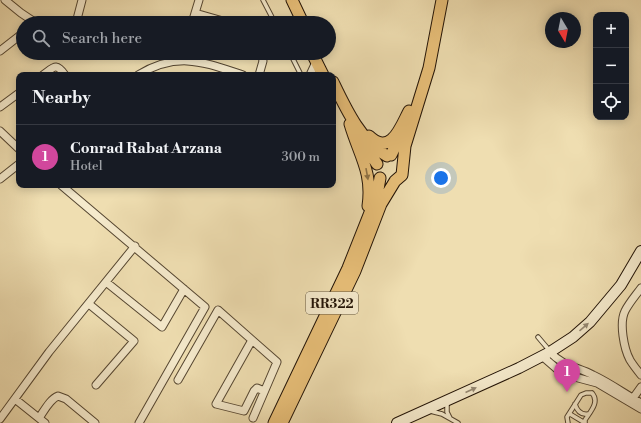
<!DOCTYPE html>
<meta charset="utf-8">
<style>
body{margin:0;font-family:"Libre Bodoni",serif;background:#20242c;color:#f1f3f6}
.controls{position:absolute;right:12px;top:12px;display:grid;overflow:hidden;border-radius:8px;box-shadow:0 2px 10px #0003}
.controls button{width:36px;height:36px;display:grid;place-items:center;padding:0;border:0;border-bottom:1px solid #363941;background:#171b24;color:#f1f3f6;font:20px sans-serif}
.compass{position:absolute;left:545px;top:12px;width:36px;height:36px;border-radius:50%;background:#171b24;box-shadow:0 2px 10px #0003;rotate:170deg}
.you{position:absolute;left:441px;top:178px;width:14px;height:14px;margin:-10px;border:3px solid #fff;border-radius:50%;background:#1a73e8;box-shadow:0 0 0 6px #1a73e833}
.badge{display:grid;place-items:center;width:26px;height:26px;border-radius:50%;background:#8c9099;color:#fff;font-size:13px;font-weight:700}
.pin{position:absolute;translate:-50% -33px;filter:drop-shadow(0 1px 2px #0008)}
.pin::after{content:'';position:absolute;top:21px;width:14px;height:12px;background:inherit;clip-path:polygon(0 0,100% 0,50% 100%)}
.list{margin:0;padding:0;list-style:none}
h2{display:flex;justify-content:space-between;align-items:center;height:52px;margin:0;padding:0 16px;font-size:17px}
h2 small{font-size:13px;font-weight:400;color:#9ea1a6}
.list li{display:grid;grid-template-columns:26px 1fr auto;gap:12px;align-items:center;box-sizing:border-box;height:64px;padding:0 16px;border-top:1px solid #363941}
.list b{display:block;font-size:15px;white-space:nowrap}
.list p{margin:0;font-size:13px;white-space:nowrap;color:#9ea1a6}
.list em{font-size:13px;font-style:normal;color:#9ea1a6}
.icon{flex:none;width:22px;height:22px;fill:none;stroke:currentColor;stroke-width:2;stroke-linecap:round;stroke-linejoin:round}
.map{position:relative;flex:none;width:641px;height:423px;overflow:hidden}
.search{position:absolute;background:#171b24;box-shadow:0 2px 10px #0003;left:16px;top:16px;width:320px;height:44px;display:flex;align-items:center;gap:10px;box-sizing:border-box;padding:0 14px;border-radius:22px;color:#9ea1a6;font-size:15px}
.panel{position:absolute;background:#171b24;box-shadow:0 2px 10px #0003;left:16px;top:72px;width:320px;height:116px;border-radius:8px}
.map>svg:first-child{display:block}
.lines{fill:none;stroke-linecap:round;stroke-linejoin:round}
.service-casing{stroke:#554631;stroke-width:5.5}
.minor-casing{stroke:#554631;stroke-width:9}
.secondary-casing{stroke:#221306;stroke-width:12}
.primary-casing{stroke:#221306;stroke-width:13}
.service{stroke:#f5eacc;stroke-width:3.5}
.minor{stroke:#f5eacc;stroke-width:7}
.secondary{stroke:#f5eacc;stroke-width:10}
.primary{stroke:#e8bf78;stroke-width:11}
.oneway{fill:#8f7245}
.oneway2{fill:#968973}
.labels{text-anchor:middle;stroke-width:3;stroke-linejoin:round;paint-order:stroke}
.shield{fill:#f5eacc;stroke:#615441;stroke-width:1}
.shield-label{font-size:13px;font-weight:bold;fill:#221306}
</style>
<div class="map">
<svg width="641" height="423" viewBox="0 0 641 423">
<rect width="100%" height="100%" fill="#efdeb1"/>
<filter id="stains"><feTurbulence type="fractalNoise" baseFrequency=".005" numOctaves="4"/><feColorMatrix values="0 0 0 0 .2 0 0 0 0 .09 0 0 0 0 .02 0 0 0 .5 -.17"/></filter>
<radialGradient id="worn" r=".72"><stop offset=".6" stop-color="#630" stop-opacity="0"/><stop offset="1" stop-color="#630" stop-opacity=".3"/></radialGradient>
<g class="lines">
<defs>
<path id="service" d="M263 0 275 23
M290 53 301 75
M538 337 549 350
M447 403V412L450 418
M575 404C577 411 581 415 588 414
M430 411 442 414 458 423
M570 414 585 423
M568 423 567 417 581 395 586 393H592
M585 423V420C590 412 600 402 592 393"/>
<path id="minor" d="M5 0 21 13 36 23
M195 13 230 23
M76 23 82 0
M192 23 199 0
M0 51 23 33
M43 75C54 67 56 62 65 75
M138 75C178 51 203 62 243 75
M259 75 263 61 261 53
M310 75 316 62
M0 107 19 93
M0 131 19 149
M0 179 19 164
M61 185 205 307 139 423
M106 282 162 327 184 289
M641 288C636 295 629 303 625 311 619 323 624 349 630 360 633 365 637 370 641 375
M89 304 134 341 96 385
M252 340 216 404 244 411 254 391 257 388 264 391
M550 352C562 366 578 367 593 375 610 383 625 394 641 403
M542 356 557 369 567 375 597 383 641 409
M178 380 218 310 277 362 253 418
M15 399 45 423
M631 401 641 387
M39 418C44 411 50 399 58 396L66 399 95 423
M0 419 49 352 135 246"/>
<path id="secondary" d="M397 423 519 368 550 352 573 337 590 322 621 285 641 251"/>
<path id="primary" d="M292 0 303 23
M312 53 323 75
M333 82C345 107 361 142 387 156
M350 124C359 155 373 172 368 206
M369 136C391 157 401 126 409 111
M362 142 377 164
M391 155 403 130
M274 423 348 268 377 195 380 178
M282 423 355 271 381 204 395 181 402 175 405 146 429 68 442 0"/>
</defs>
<use href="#service" class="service-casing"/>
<use href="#minor" class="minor-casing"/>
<use href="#secondary" class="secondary-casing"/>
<use href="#primary" class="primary-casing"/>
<use href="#service" class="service"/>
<use href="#minor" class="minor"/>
<use href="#secondary" class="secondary"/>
<use href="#primary" class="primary"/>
</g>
<defs><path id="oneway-solid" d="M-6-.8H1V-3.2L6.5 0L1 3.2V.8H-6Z"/></defs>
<use class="oneway" href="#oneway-solid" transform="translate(367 174) rotate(80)"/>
<g class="oneway2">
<use href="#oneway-solid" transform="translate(584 327) rotate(-41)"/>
<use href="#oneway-solid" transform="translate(471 390) rotate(-24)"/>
</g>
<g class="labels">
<rect class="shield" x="306" y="292" width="52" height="22" rx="3"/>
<g class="shield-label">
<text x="332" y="308">RR322</text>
</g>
</g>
<rect width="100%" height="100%" filter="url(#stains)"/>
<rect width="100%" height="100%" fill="url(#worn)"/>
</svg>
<div class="controls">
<button>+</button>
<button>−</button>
<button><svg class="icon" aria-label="locate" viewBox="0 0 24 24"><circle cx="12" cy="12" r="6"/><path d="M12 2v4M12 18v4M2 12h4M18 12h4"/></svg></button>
</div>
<svg class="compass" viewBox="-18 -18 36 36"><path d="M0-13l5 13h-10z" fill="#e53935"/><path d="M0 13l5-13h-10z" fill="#9ea1a6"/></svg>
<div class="you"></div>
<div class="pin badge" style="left:567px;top:392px;background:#d1479c">1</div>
<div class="search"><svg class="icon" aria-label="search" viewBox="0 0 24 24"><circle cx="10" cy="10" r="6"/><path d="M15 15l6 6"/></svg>Search here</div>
<section class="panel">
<h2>Nearby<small></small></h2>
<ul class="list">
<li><span class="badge" style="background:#d1479c">1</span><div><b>Conrad Rabat Arzana</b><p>Hotel</p></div><em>300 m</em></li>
</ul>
</section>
</div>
